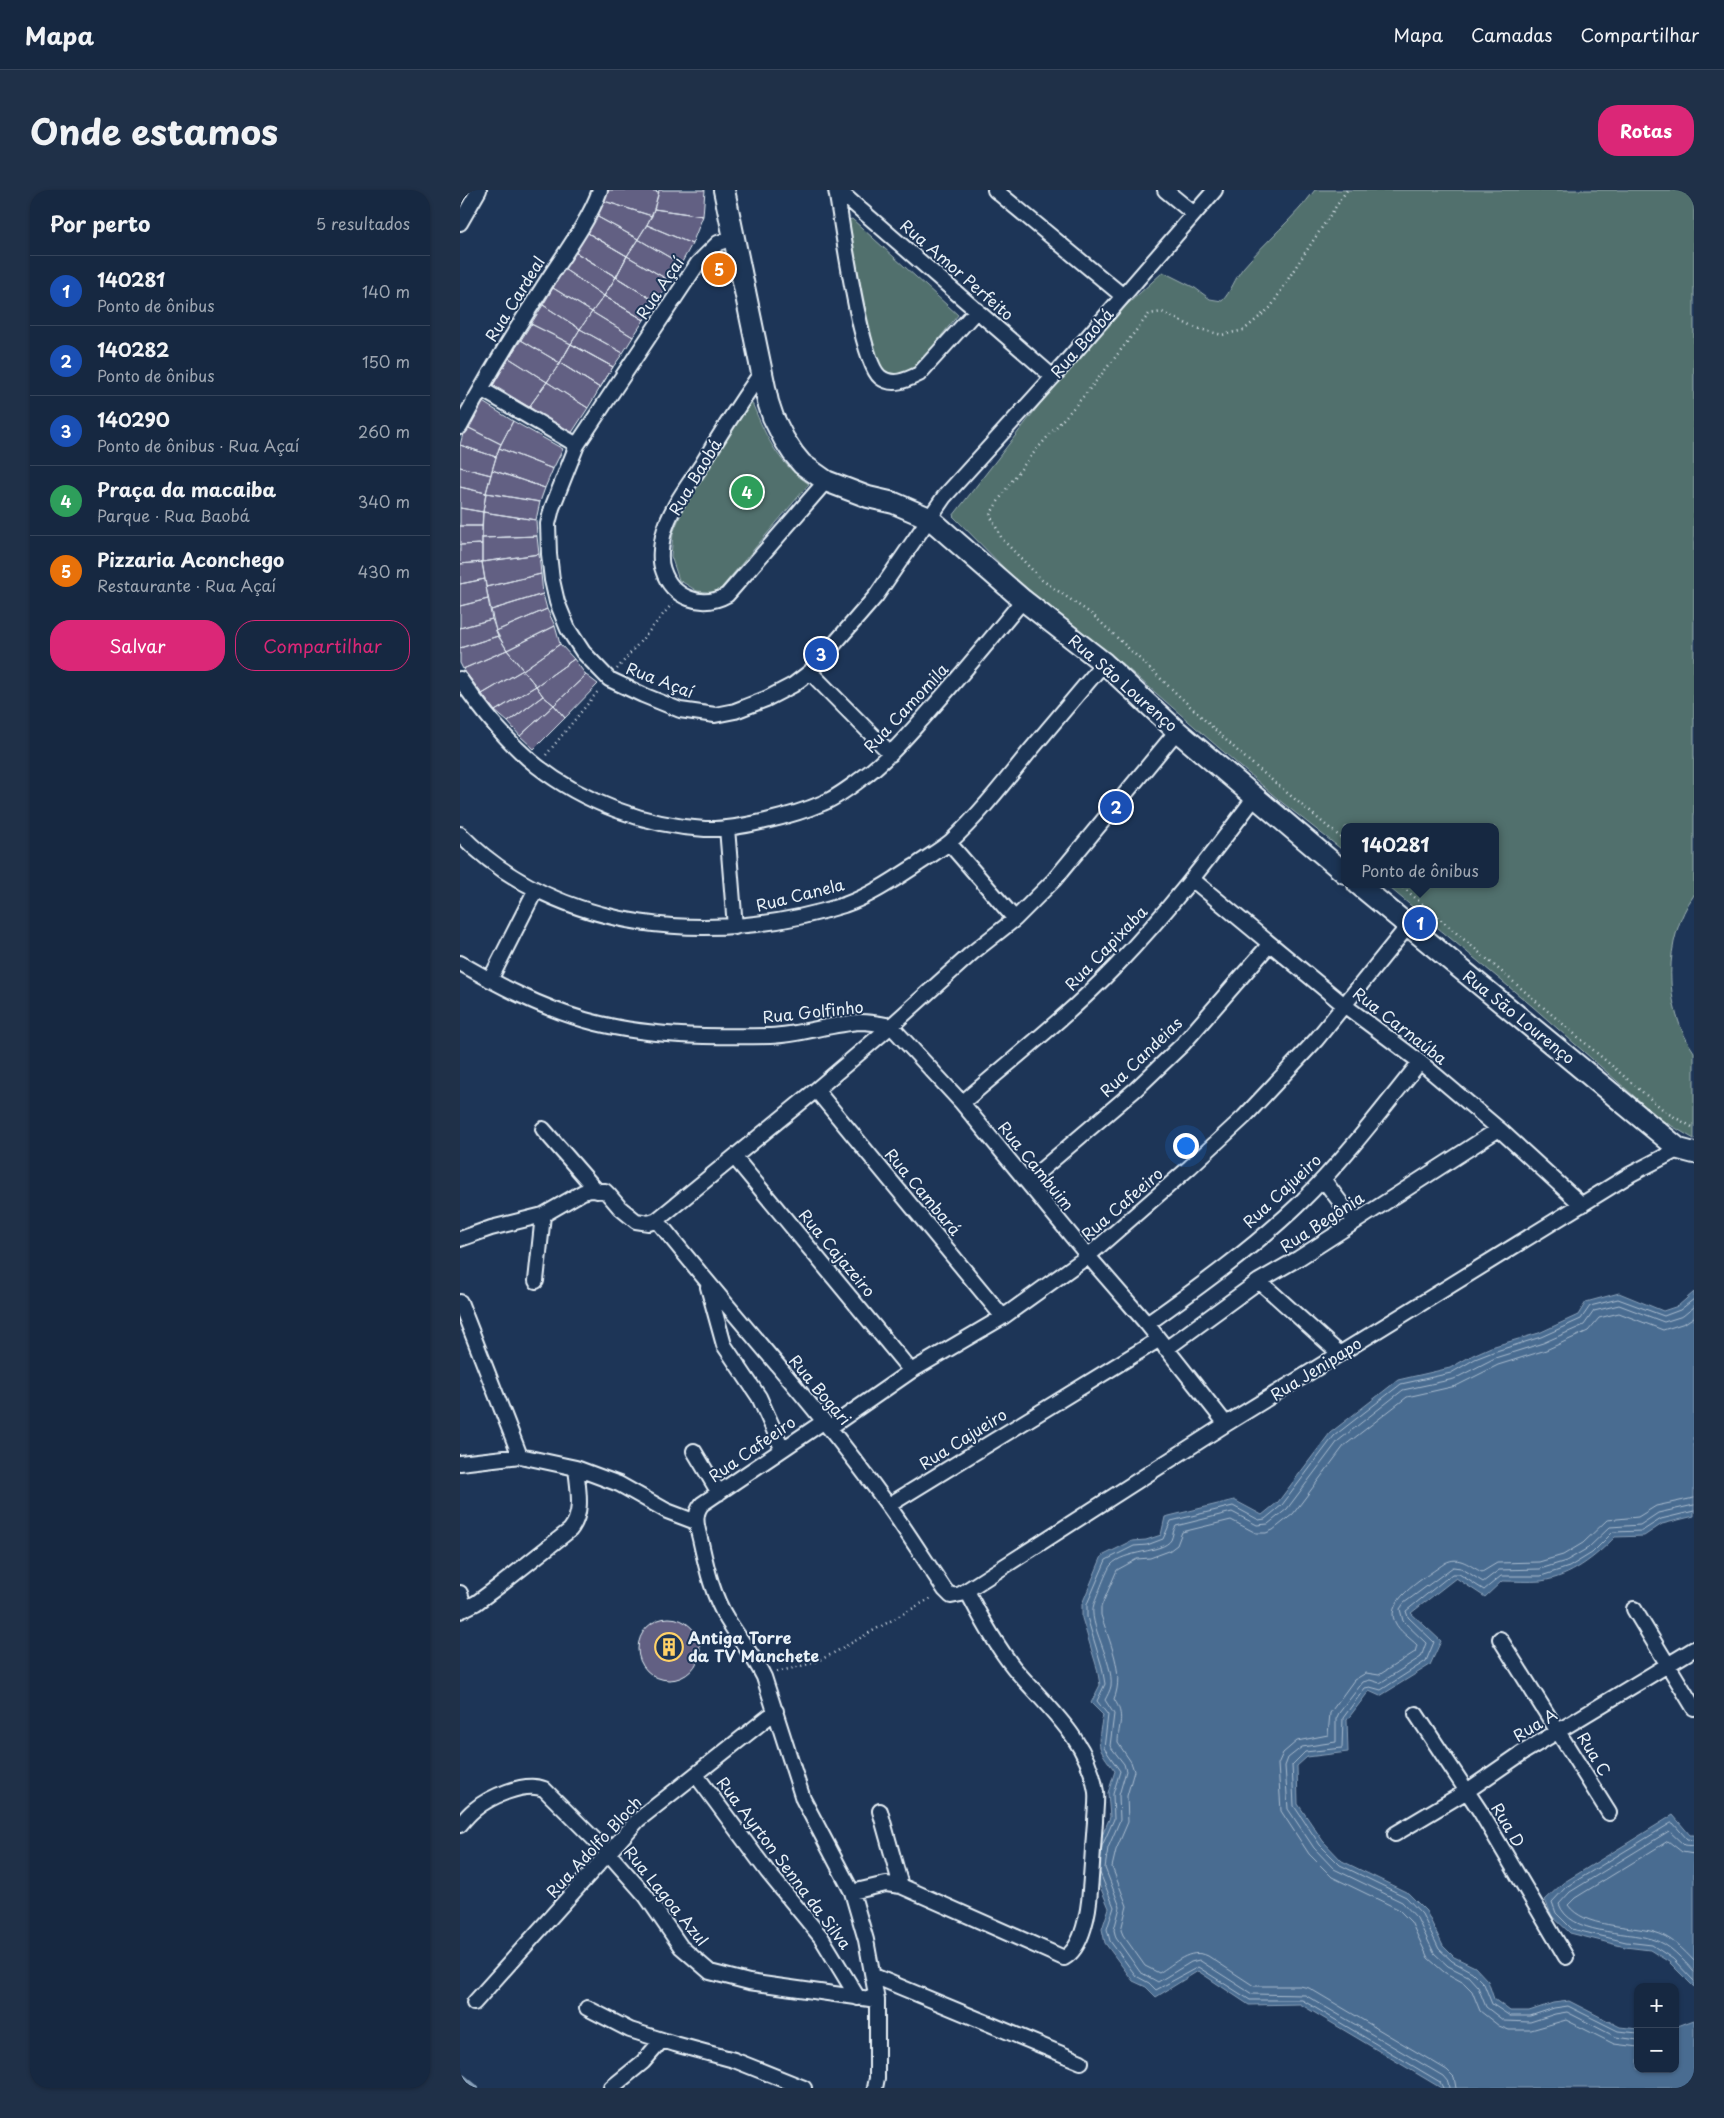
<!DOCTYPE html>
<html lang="pt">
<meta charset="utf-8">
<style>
body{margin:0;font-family:"Playpen Sans",sans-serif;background:#1f3048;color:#f1f3f6}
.controls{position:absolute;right:15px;bottom:15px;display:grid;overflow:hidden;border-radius:10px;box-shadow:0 1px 4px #0004}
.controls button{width:45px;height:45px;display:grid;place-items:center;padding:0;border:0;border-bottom:1px solid #35445a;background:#162841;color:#f1f3f6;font:25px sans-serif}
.you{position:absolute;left:725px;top:955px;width:18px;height:18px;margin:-12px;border:4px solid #fff;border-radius:50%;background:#1a73e8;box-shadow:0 0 0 8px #1a73e833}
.badge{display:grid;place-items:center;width:32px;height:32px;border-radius:50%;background:#db2777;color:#fff;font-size:16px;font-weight:700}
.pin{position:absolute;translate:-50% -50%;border:2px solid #fff;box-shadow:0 1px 5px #0006}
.popup{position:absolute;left:881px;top:633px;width:158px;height:65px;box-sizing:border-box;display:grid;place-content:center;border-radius:10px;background:#162841;filter:drop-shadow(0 1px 4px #0005);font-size:16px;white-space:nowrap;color:#9ea6b1}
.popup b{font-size:19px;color:#f1f3f6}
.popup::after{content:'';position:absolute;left:50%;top:100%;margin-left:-10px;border:10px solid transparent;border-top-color:#162841}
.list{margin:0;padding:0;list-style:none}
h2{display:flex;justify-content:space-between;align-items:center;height:65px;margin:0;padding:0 20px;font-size:21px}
h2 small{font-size:16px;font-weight:400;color:#9ea6b1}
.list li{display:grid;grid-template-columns:32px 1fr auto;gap:15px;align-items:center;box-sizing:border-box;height:70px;padding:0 20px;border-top:1px solid #35445a}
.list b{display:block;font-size:19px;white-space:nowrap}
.list p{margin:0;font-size:16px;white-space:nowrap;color:#9ea6b1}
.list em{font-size:16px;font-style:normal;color:#9ea6b1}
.actions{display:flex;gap:10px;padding:15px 20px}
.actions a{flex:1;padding:11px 0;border:1px solid #db2777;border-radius:20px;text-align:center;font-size:18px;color:#db2777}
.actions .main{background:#db2777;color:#fff}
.map{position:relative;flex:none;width:1234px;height:1898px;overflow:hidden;border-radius:20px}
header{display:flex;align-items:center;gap:30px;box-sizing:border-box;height:70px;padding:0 25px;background:#162841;border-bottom:1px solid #35445a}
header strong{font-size:24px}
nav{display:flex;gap:28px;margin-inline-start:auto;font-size:18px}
.intro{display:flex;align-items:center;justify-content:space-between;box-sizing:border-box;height:120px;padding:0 30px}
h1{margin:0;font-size:35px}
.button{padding:12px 22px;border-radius:20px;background:#db2777;color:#fff;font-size:18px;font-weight:700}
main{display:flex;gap:30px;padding:0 30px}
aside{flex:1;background:#162841;border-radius:20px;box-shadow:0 1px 4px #0004}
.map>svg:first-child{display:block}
.green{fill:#516f6d;stroke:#9cb0b2}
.water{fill:#4a6c91;stroke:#89a1ba}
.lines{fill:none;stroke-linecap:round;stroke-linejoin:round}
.shore{stroke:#a9bccf;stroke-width:1}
.stream{stroke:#89a1ba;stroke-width:4.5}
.building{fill:#626183;stroke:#e8f1f8}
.street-casing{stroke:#e8f1f8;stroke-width:18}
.secondary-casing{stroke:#e8f1f8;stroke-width:24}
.path{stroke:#e8f1f8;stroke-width:2.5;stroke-dasharray:1 4;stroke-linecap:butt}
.street{stroke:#1d3557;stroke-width:14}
.secondary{stroke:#1d3557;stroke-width:20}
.labels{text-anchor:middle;stroke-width:4;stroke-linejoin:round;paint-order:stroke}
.street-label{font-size:16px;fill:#e8f1f8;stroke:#1d3557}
.poi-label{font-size:16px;font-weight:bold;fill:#e8f1f8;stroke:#1d3557;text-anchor:start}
</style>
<header>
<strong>Mapa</strong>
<nav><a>Mapa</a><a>Camadas</a><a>Compartilhar</a></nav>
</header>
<div class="intro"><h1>Onde estamos</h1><a class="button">Rotas</a></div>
<main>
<aside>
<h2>Por perto<small>5 resultados</small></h2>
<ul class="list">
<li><span class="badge" style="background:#1a4fb4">1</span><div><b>140281</b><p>Ponto de ônibus</p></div><em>140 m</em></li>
<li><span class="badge" style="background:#1a4fb4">2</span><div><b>140282</b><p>Ponto de ônibus</p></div><em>150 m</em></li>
<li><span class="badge" style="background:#1a4fb4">3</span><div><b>140290</b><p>Ponto de ônibus · Rua Açaí</p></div><em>260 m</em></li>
<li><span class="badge" style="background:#2e9e5b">4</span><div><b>Praça da macaiba</b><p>Parque · Rua Baobá</p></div><em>340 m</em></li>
<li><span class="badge" style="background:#e8710a">5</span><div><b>Pizzaria Aconchego</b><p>Restaurante · Rua Açaí</p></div><em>430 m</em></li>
</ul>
<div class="actions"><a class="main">Salvar</a><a>Compartilhar</a></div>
</aside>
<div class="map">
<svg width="1234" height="1898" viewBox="0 0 1234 1898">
<rect width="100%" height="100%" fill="#1d3557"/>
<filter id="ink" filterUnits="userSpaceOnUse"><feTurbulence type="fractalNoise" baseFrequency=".02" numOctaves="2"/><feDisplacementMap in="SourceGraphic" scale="10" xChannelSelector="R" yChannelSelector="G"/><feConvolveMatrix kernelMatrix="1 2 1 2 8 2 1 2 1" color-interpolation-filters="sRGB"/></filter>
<g filter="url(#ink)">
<path class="green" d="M855 0H1234V705C1203 749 1203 818 1234 862V949L1200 929 1072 816 925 694H1035V637H885V662L819 610 659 471 554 388 493 326 611 174 659 122 703 82 735 98 750 109 762 111C771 102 775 88 783 78 806 51 834 28 855 0Z
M392 29 498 125 453 181 434 189 422 186 413 168 385 31Z
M290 208C305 244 316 272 349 294L257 403 237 401 219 390 211 366 213 343 227 309Z"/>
<path class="water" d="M1234 1102V1326L1202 1334 1184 1346 1155 1347C1135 1367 1111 1387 1081 1391 1069 1392 1055 1391 1042 1391L1025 1407 996 1388 951 1423 981 1451 970 1475 920 1506 909 1501 887 1530 888 1562 847 1567 837 1576 838 1614 863 1651 882 1671 948 1703 966 1721 983 1756 994 1767 1015 1777 1028 1791 1034 1809 1050 1821H1069L1093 1813 1109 1811 1160 1837 1178 1839V1879H1215V1837L1234 1830V1898H981L840 1814 789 1815 738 1781 696 1807 686 1797 673 1791 645 1753 642 1739 649 1718 633 1680 638 1655 650 1627 648 1603 655 1581C636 1556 637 1557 643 1525L631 1513 640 1495 637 1478 622 1428V1414L642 1366 672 1351 686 1350 701 1345 705 1327 774 1310 802 1325 818 1312 870 1243 938 1190 990 1178 1013 1165 1031 1157 1079 1143 1118 1125 1126 1112 1159 1103 1203 1121 1218 1116Z
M1213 1625 1230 1645H1234V1797L1209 1772 1190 1760 1165 1757 1110 1743 1092 1726 1085 1710 1103 1693Z"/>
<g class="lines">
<path class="shore" d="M1234 1650 1227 1649 1213 1633H1211L1106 1697 1092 1712 1096 1723 1112 1739 1166 1752 1192 1755 1213 1769 1234 1791
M1234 1656 1224 1655 1209 1641 1110 1702 1099 1714C1110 1745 1165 1741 1192 1749 1209 1753 1223 1770 1234 1782
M1234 1664 1222 1662 1208 1651 1115 1708 1108 1715C1124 1738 1169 1735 1194 1742 1210 1746 1224 1760 1234 1771
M641 1665 642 1656 654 1629 653 1604 660 1581 644 1558 648 1525 637 1511 645 1494 642 1477 627 1427V1414L646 1370 674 1356 687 1355 703 1349 711 1331 773 1316 799 1330 805 1329 822 1315 874 1246 941 1194 991 1183 1015 1169 1033 1162 1081 1147 1121 1129 1130 1116 1158 1109 1204 1126 1220 1120 1234 1109
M640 1683 654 1717 647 1739 650 1751 676 1786 689 1793 696 1800 738 1777 790 1810H842L980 1892 983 1898
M1178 1843 1158 1841 1108 1816 1094 1818 1070 1826H1050L1032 1814 1024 1794 1012 1782 992 1771 979 1759 962 1724 946 1707 880 1675 860 1655 834 1616 832 1575 845 1562 882 1558 883 1528 905 1498 910 1497 921 1500 966 1471 974 1452 948 1427 946 1421 992 1384H999L1024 1400 1041 1386H1081L1109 1377 1132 1363 1153 1342 1182 1341 1201 1329 1234 1321
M1178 1850 1156 1847 1107 1822 1095 1824 1070 1832 1044 1831 1026 1817 1018 1797 1008 1786 988 1776 974 1763 957 1728 942 1712 874 1679 854 1658 828 1619 825 1576 828 1568 842 1557 876 1552V1529L879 1523 903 1492 910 1490 920 1493 961 1467 966 1453 943 1431 940 1419 944 1413 993 1377 1001 1378 1023 1392 1039 1380 1080 1379 1106 1371 1128 1358 1150 1337 1180 1335 1198 1323 1234 1315
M1178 1857 1154 1854 1106 1830 1071 1840H1049L1039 1836 1020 1821 1012 1801 1004 1793 984 1782 968 1768 951 1732 938 1719 872 1687 849 1664 821 1621 818 1574 823 1563 837 1551 868 1545 870 1523 894 1490 906 1483 919 1485 955 1462 957 1455C950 1448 939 1441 935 1432 923 1410 969 1385 985 1373 1000 1365 1009 1376 1022 1382L1037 1373 1079 1372 1103 1365 1123 1353 1147 1330 1178 1327 1196 1316 1234 1308
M989 1898 988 1892 983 1886 845 1805 792 1804 739 1770 731 1772 698 1792 680 1782 656 1748 654 1740 660 1717 645 1678 648 1658 660 1630 659 1605 666 1581 664 1574 650 1556 654 1524 645 1510C647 1506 650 1501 651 1496 654 1472 627 1433 634 1414 637 1407 647 1379 651 1375 664 1360 703 1363 711 1350 713 1346 713 1340 716 1336L772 1322 797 1335 808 1334 827 1319 878 1251 943 1200 994 1189 1035 1168 1083 1153 1124 1135 1134 1121 1159 1115 1204 1132 1223 1126 1234 1117
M996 1898 994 1887 987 1880 849 1798 840 1796H794L748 1766C730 1757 714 1774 699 1783L685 1776 663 1745 661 1740 667 1716 652 1677 656 1660 668 1632 667 1606 674 1581 671 1572 658 1553C658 1534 666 1527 654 1509 665 1483 649 1451 641 1425V1417L657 1380 677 1369 690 1368 709 1361 717 1355 722 1342 771 1330 796 1343H806L813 1340 833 1324 884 1256 947 1207 996 1196 1038 1175 1086 1160 1128 1141 1139 1128 1159 1123 1203 1140 1225 1133 1234 1127"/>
<path class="stream" d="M0 1884 17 1898"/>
</g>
<path class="building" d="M147 0H189L199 2 192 26 144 11Z
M199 0H245L243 26 194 19Z
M144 11 192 26 178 49 136 26Z
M194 19 243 26 232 54 187 35Z
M136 26 178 49 167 66 126 42Z
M187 35 232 54 221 74 178 49Z
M126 42 167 66 156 87 115 62Z
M126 42 167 66 156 87 115 62Z
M178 49 221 74 210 91 167 66Z
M115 62 156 87 144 106 104 79Z
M167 66 210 91 196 112 156 87Z
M104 79 144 106 132 122 93 98Z
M156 87 196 112 184 130 144 106Z
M156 87 196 112 184 130 144 106Z
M93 98 132 122 120 139 83 115Z
M144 106 184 130 173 147 132 122Z
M83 115 120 139 111 154 71 134Z
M132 122 173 147 163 163 120 139Z
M71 134 111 154 100 173 61 150Z
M120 139 163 163 153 177 111 154Z
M61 150 100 173 87 192 49 168Z
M111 154 153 177 140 198 100 173Z
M111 154 153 177 140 198 100 173Z
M49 168 87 192 69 217 33 195Z
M100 173 140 198 128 218 87 192Z
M87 192 128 218 111 244 69 217Z
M21 211 53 231 41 254 5 236Z
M53 231 103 259 93 279 39 258Z
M5 236 41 254 36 267 0 255Z
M0 255 36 267 31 285 0 277Z
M39 258 93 279 85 298 32 280Z
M0 277 31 285 26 303 0 297Z
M32 280 85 298 80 312 26 303Z
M0 297 26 303 23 322 0 318Z
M26 303 80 312 76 330 23 322Z
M0 318 23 322 22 336H0Z
M23 322 76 330 77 346 22 348Z
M0 336H22V354L0 355Z
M77 346 79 364 22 372V348Z
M22 354V372L0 374V355Z
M79 364 81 384 26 397 22 372Z
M22 372 25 389 0 394V374Z
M81 384 83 404 31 420 26 397Z
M25 389 28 409 0 416V394Z
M83 404 87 419 36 441 31 420Z
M28 409 32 429 0 438V416Z
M87 419 95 436 47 460 36 441Z
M32 429 38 446 0 458V438Z
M95 436 100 454 63 480 47 460Z
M38 446 47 460 3 479 0 473V458Z
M100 454 114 469 76 496 63 480Z
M47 460 63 480 22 504 3 479Z
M114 469 126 485 94 515 83 506 76 496Z
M63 480 76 496 35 521 22 504Z
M126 485 138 494 105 528 94 515Z
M76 496 83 506 48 532 35 521Z
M83 506 94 515 60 546 48 532Z
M94 515 105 528 74 559 60 546Z
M178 1459a31 31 0 1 1 62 0a31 31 0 1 1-62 0Z"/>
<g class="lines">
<defs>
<path id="street" d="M376 0C382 32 400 171 420 187 432 197 447 190 459 184L517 120
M378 0 593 187
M535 0 663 106
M705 0 734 24
M0 33 19 0
M273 48 258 53 238 73 117 255 92 318 88 334 89 364 92 390 97 412 108 439 123 462 149 489 183 505 220 520 255 525 275 521 306 509 333 495 350 482 416 406 484 307 593 187 755 0
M301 183C280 213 260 244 241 276 227 297 209 320 203 346 201 357 199 370 203 380 212 408 242 419 267 405L366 291
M21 199 117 255
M0 237C25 190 53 144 82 99 101 68 128 34 140 0
M350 482 431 564
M0 489C20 518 49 554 77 576 123 612 187 636 245 639 277 640 333 626 363 613 376 608 390 597 401 589 426 571 445 548 465 526 499 488 531 449 563 410
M267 638 275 737
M0 644C98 744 256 756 384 715 410 706 435 689 458 674 468 667 480 660 490 652 519 625 544 593 569 562 594 532 619 503 644 473
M489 653 555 729
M733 690 884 815 960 872 1039 939 1122 1015
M0 773C40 796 80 817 125 830 184 847 249 847 310 846 340 845 370 834 400 832 410 832 421 834 431 836L512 763 555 729 594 690 717 541
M30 790 75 701
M356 900 543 1127
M502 913C553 869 608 826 655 777 706 724 751 666 795 607
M83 939 137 1001
M275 968 451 1181
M863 989 895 1032
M567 992 676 899 723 854 809 755
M197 1030C273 1126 357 1216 428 1315 448 1343 466 1372 485 1400L491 1406 501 1404 766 1234 1171 984 1219 959
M0 1049 31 1038 83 1025 123 1002 131 1000 145 1001 149 1005 160 1018 176 1031 189 1033 197 1030 356 900 431 836 502 913 628 1066 687 1134 766 1234
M76 1091 83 1025
M799 1091 880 1164
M248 1097 264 1155 299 1207 322 1258
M0 1112 60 1266
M687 1134C739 1097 793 1058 839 1014 883 971 921 921 960 872
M706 1159 799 1091 839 1068 1039 939
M363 1232 242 1314C232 1326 238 1339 241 1353 247 1380 253 1406 267 1429 279 1449 294 1466 304 1487L343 1609 392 1702 406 1750 417 1810V1888L415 1898
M369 1238 451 1181 543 1127 628 1066 730 977 784 927 856 850 948 736
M234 1261 259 1303
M0 1273 60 1266 116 1278 159 1294 207 1321 236 1332
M429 1315 698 1150
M0 1403 5 1419
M1174 1419 1234 1518
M0 1421 16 1413 43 1393 110 1340C124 1323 118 1299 116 1278
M1040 1449 1149 1623
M956 1524 1020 1621 1106 1767
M236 1585 307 1681 361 1747 398 1808
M420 1621 441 1696
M0 1635C4 1630 9 1624 14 1620 29 1607 65 1591 84 1599L149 1664 186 1706 221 1757 250 1782 289 1792 417 1810
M935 1644 1007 1601 1062 1563 1234 1459
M392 1702 426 1694 441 1696 604 1768C623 1758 629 1720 630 1700 632 1678 633 1655 635 1632 635 1623 637 1612 636 1602 628 1549 587 1517 554 1478 535 1454 521 1428 507 1401
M414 1786 621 1872
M14 1813 178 1630 316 1521
M127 1818 170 1840 215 1854 274 1870 344 1898
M151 1898 183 1872 202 1850"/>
<path id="secondary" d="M264 0 308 212 313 227 324 249 333 263 342 274 366 291 408 307 434 313 469 328 563 410 644 473 717 541 885 683
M898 694 1219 959 1234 963"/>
</defs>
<use href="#street" class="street-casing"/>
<use href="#secondary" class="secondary-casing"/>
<path class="path" d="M157 479 212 414
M86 565 139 500
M885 651 783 566 633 425 582 390 542 349 530 325C556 279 588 247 622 208 645 181 667 152 689 124L702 122 733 137 762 145 784 140 811 117 835 78 887 0
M939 694 1207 923 1234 938
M317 1482 353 1473 370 1465 473 1407"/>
<use href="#street" class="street"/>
<use href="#secondary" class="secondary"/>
</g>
</g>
<defs>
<symbol id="building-ring" viewBox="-11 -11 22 22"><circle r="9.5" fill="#1d3557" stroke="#ffd166" stroke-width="1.5"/><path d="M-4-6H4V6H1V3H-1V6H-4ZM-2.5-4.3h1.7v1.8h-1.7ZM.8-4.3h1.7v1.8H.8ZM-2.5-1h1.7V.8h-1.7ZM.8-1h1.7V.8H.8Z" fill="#ffd166"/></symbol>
</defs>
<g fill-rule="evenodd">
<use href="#building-ring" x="193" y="1441" width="32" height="32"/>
</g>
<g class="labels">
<g class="street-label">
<text transform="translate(497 80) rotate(41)" y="6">Rua Amor Perfeito</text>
<text transform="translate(200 98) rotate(-56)" y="6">Rua Açaí</text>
<text transform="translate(55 109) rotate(-58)" y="6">Rua Cardeal</text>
<text transform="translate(622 153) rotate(-49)" y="6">Rua Baobá</text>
<text transform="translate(235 287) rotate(-59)" y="6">Rua Baobá</text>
<text transform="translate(200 490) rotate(21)" y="6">Rua Açaí</text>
<text transform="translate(663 493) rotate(41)" y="6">Rua São Lourenço</text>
<text transform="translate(446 518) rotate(-47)" y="6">Rua Camomila</text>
<text transform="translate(340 705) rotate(-14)" y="6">Rua Canela</text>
<text transform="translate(646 758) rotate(-46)" y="6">Rua Capixaba</text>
<text transform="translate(353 822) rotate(-6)" y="6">Rua Golfinho</text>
<text transform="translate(1059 827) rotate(39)" y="6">Rua São Lourenço</text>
<text transform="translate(940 836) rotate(38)" y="6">Rua Carnaúba</text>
<text transform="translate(681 867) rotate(-44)" y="6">Rua Candeias</text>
<text transform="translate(576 976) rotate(51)" y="6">Rua Cambuim</text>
<text transform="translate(822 1001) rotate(-43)" y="6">Rua Cajueiro</text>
<text transform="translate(463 1002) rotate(50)" y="6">Rua Cambará</text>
<text transform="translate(662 1014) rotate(-41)" y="6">Rua Cafeeiro</text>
<text transform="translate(862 1032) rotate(-33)" y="6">Rua Begônia</text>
<text transform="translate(377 1063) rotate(50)" y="6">Rua Cajazeiro</text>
<text transform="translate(856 1179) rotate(-32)" y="6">Rua Jenipapo</text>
<text transform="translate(360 1200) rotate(50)" y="6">Rua Bogari</text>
<text transform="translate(503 1249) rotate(-32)" y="6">Rua Cajueiro</text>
<text transform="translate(292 1259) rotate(-35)" y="6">Rua Cafeeiro</text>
<text transform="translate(1075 1535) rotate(-31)" y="6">Rua A</text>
<text transform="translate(1134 1564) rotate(59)" y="6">Rua C</text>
<text transform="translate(1048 1635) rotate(59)" y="6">Rua D</text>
<text transform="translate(134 1657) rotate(-47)" y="6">Rua Adolfo Bloch</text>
<text transform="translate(324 1673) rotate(53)" y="6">Rua Ayrton Senna da Silva</text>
<text transform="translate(206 1706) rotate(51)" y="6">Rua Lagoa Azul</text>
</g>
<g class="poi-label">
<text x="228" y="1454">Antiga Torre<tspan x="228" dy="18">da TV Manchete</tspan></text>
</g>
</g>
</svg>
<div class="controls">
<button>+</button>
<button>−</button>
</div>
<div class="you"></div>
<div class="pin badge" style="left:960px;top:733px;background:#1a4fb4">1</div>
<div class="popup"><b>140281</b>Ponto de ônibus</div>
<div class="pin badge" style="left:656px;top:617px;background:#1a4fb4">2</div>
<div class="pin badge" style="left:361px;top:464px;background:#1a4fb4">3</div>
<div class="pin badge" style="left:287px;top:302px;background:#2e9e5b">4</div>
<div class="pin badge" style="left:259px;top:79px;background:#e8710a">5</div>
</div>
</main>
